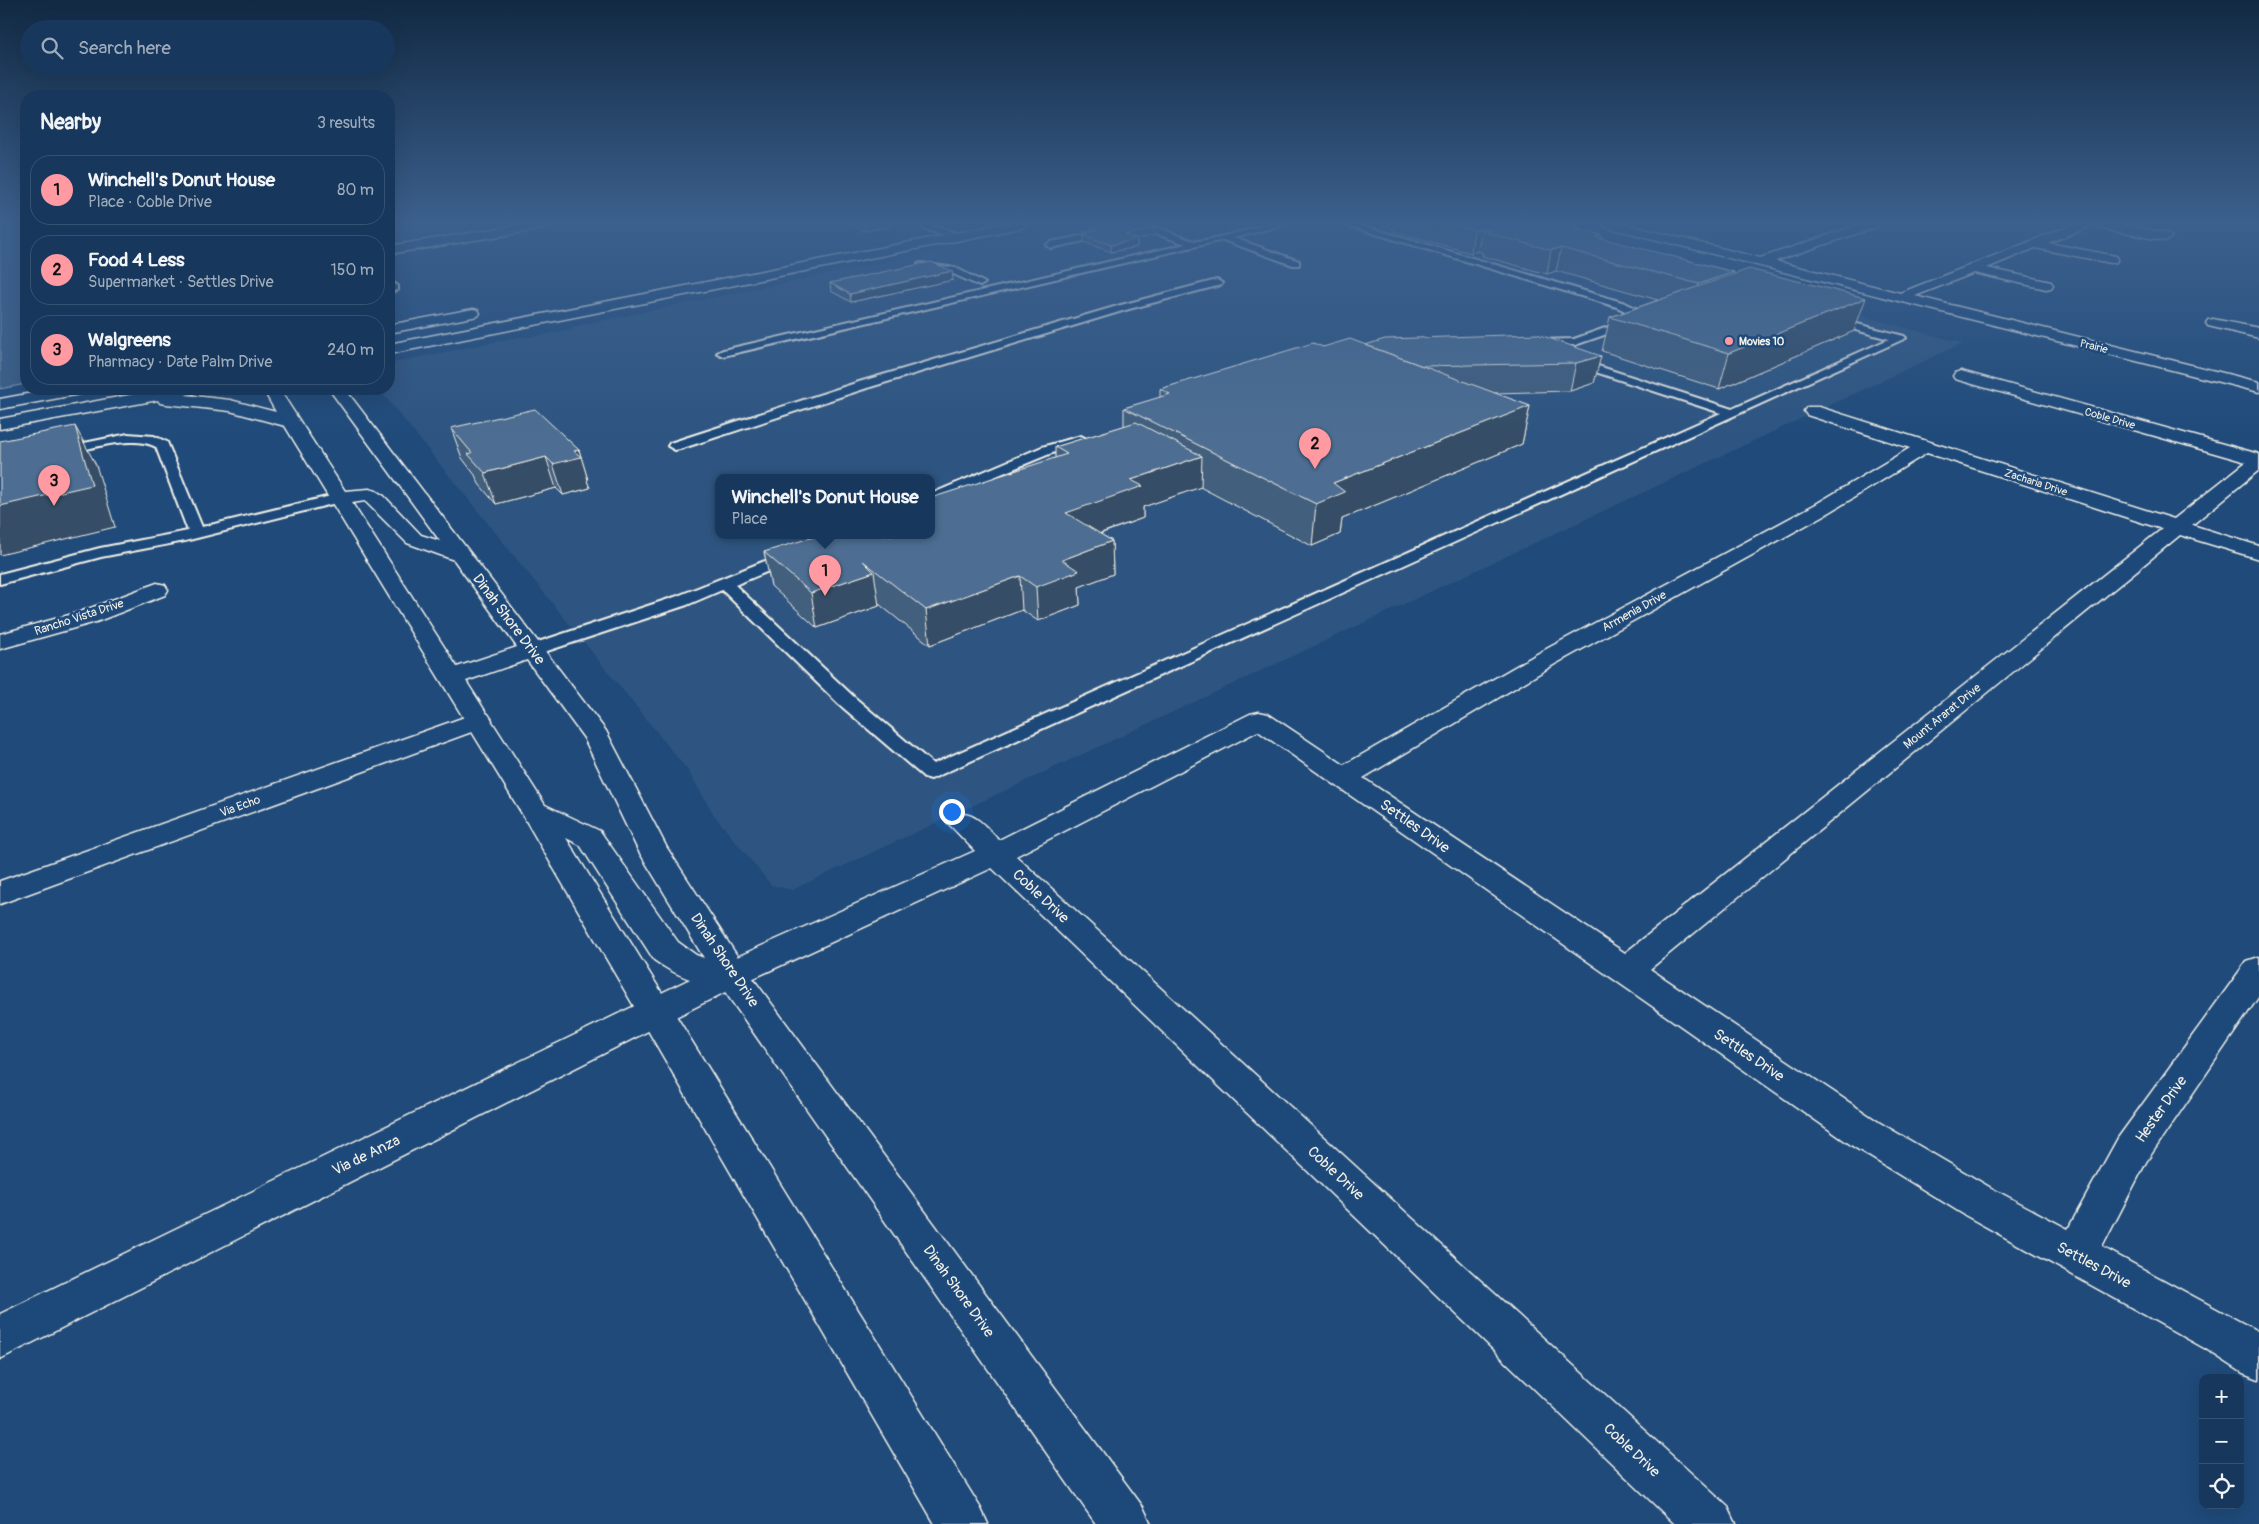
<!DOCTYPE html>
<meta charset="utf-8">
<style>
body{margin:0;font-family:Pangolin,sans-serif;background:#203f62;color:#f1f3f6}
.controls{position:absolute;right:15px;bottom:15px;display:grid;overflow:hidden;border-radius:10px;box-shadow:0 5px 20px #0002}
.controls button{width:45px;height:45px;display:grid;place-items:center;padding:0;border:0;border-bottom:1px solid #365272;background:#17385c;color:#f1f3f6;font:25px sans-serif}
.you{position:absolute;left:951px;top:811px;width:18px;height:18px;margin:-12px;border:4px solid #fff;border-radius:50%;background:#1a73e8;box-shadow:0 0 0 8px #1a73e833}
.badge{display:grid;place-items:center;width:32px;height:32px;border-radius:50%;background:#ff9aa2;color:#111;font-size:16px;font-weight:700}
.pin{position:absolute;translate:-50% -41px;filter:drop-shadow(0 1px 2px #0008)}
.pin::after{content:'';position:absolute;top:26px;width:18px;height:15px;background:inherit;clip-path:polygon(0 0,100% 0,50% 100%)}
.popup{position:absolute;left:715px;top:474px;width:220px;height:65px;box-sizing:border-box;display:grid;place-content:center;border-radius:10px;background:#17385c;filter:drop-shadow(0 1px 4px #0005);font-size:16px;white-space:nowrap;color:#9eacbb}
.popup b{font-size:19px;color:#f1f3f6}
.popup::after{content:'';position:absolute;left:50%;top:100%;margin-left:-10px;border:10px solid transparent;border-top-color:#17385c}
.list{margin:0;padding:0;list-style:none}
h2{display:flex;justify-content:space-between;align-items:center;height:65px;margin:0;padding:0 20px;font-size:21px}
h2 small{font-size:16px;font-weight:400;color:#9eacbb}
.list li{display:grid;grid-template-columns:32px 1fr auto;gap:15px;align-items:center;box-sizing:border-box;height:70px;margin:0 10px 10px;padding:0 10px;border:1px solid #365272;border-radius:20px}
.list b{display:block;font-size:19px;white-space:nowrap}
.list p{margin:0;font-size:16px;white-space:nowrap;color:#9eacbb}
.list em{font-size:16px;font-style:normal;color:#9eacbb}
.icon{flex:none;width:28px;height:28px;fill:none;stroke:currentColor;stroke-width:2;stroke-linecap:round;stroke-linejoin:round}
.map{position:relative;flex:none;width:2259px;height:1524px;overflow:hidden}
.search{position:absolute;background:#17385c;box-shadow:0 5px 20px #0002;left:20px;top:20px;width:375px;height:55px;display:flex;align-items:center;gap:12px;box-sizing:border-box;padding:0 18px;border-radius:28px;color:#9eacbb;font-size:19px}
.panel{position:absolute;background:#17385c;box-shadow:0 5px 20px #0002;left:20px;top:90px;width:375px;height:305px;border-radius:20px}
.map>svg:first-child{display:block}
.built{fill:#2d5581;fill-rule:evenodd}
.green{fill:#3a5f88;stroke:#97a8b8}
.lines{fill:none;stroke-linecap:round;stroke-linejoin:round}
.service-casing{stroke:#f4f1e8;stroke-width:4}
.minor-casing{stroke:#f4f1e8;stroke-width:3}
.secondary-casing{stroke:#f4f1e8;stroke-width:3}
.service{fill:#1f4a7a;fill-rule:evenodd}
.minor{fill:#1f4a7a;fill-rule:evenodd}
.secondary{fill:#1f4a7a;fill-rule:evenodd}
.wall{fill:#425f7e;stroke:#f4f1e8}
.shaded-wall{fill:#364d66;stroke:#f4f1e8}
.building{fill:#4d6e92;stroke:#f4f1e8}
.poi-dot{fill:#ff9aa2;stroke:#1f4a7a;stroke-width:2}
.labels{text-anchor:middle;stroke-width:5;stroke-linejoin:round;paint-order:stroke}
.far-poi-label{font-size:11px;font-weight:bold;fill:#f4f1e8;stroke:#1f4a7a;text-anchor:start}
.far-street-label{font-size:11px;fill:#f4f1e8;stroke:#1f4a7a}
.street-label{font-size:12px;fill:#f4f1e8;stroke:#1f4a7a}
.near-street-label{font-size:15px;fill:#f4f1e8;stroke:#1f4a7a}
</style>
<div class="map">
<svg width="2259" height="1524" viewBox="0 0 2259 1524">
<rect width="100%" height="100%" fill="#1f4a7a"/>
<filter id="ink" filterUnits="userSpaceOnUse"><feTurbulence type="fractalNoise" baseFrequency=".02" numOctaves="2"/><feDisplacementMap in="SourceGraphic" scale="10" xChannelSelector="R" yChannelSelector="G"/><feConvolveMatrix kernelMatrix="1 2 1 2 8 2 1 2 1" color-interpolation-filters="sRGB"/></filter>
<g filter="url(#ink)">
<path class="built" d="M1072 224H1519L1963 343 792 890 771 885 714 815 689 772 379 389H389V367L396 362 519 337H531L572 329 576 326ZM719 477H931V535H719Z"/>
<path class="green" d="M0 224H26V384L0 389Z"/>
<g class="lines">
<defs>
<path id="service" d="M927 224 962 235 964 237 959 240 924 229 923 227Z
M1271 224H1287L1234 238 1299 261V265H1293L1223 240 723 356 717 353 723 350 1186 244 1147 231 1126 230 1125 228C1141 215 1177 238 1195 241 1206 242 1257 227 1271 224Z
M1343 224H1357L1625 303 1640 310 1642 317 1636 324 1575 345H1531L1529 343 1531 341 1535 340 1574 339 1628 320 1632 316 1631 314 1617 307Z
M1095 233 1100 236 1098 238 1051 248 1046 245 1051 242Z
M921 263 956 268 985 283 980 286 951 273 918 268V264Z
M389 280 398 286V290L389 292Z
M1217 280 1222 283 1221 285 1129 309 867 388 680 449 675 450 668 446 670 443 859 382 1121 305Z
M1830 317 1904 336 1906 338 931 779 924 777 840 705 722 590 687 605 538 654H526L523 650 526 646 675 597 830 535H850L848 538 735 585 854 697 933 764 1721 413 1568 363 1566 361 1568 359H1576L1732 409 1889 339 1826 322 1825 320 1826 318Z
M128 434 154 436 167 442 202 527 339 494 346 498 344 501 185 541 101 557 0 584V574L100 548 188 531 156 447C132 434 85 450 60 456L53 452 55 449Z
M1081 436 1088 440 1086 443 1052 453 931 503V494L1042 447Z"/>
<path id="minor" d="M526 224H555L549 228 389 254V246Z
M1604 224H1625L1760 258 1861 224H1879L1877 227 1775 261 1900 293 2074 224H2091L2089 227 2048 243 2116 256 2118 259 2116 262 2111 263 2035 248 1987 268 2051 282 2053 285 2051 288 2046 289 1974 273 1915 296 2259 382V392L1606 227Z
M2092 224H2117L2166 233 2172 237 2166 241 2098 228Z
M2213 319 2259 328V338L2208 326 2206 323 2208 320Z
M1961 371 2259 454V470L2192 525 2259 546V559L2180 535 1650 969 1880 1123 1991 1188 2068 1229 2118 1138 2247 961 2259 957V996L2146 1162 2102 1247 2259 1332V1379L2243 1373 2206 1349 1963 1214 1854 1147 1258 731 1016 856 1728 1507 1736 1524H1675L992 868 743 983 0 1359V1314L719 965 975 851 947 822 952 815C974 809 984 826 999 840L1250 714 1259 712 1268 714 1344 765 1537 654 1816 504 1910 448 1807 415 1804 411 1807 407H1819L2174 519 2246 462 1955 379 1953 376 1955 373ZM1927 453 2162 529 1625 953 1363 778 1555 664 1830 512Z
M157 583 165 585 168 590 165 595 96 622 0 649V634L80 612Z
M479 712 488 714 492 720 488 726 0 904V881Z"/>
<path id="secondary" d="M1002 224H1027L1021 228 389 354V344Z
M473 309 478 310 480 313 478 316 389 333V325Z
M54 389H88L86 393 80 394 0 409V399Z
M162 389H196L194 393 185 395 230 400 276 412 263 389H279L345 491 369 489 376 491 384 496 421 535 440 541 329 389H345L606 731 667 848 743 965 1143 1507 1151 1524H1096L721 986C695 983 675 975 654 960L580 845 566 838 980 1507 988 1524H935L521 812 285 426 230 411 166 404 160 403 158 400 0 429V419ZM365 501 407 543 454 560 517 647 457 667 352 503ZM527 660 584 738 638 850 704 958 696 955 678 942 600 831 545 805 466 681Z"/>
</defs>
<use href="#service" class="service-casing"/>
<use href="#minor" class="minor-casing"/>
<use href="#secondary" class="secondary-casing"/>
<use href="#service" class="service"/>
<use href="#minor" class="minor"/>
<use href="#secondary" class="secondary"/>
</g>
<path class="wall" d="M848 224H892V226L865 231Z
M1382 224H1572L1579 226 1578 229 1602 235V239L1734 272 1733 274 1854 331 1719 389 1602 351 1610 317 1658 300 1556 271 1547 274 1482 256 1483 253 1478 251 1471 253 1393 231V228Z
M1113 226 1155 235 1137 240V247L1111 252 1084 242V232L1091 231V227Z
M953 280 851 302 831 291 830 283Z
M1365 345 1601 356 1594 383 1570 391 1494 393 1530 406 1522 444 1342 519 1340 534 1312 546 1200 487 1143 507V518L1100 534 1112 541 1113 574 1079 587 1080 605 1038 621 1022 610 930 645 879 604V606L817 628 771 586 764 552 833 538 931 535 1055 458V447L1124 426V408L1160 398V389L1323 347Z
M451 428 579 450 588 480 587 481 590 488 563 495 556 488 496 504 479 484 475 475 462 458Z"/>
<path class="shaded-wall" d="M864 224H892V226L865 231Z
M1155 228V235L1137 240V247L1111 252V245L1125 235Z
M1482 229 1478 251 1471 253 1474 230Z
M1561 248 1556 271 1547 274 1551 250Z
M952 271 953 280 851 302 850 294Z
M1734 272 1727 297 1692 309 1699 284Z
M1866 298 1854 331 1719 389 1729 353Z
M1601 356 1594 383 1570 391 1576 363Z
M1530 406 1522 444 1342 519 1340 534 1312 546 1316 504 1333 483Z
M75 426 96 465 115 527 0 555V506Z
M579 450 588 480 587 481 590 488 563 495 553 464 574 451Z
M1202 456 1201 487 1143 507V518L1067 545 1066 513 1131 480Z
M546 457 556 488 496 504 485 473Z
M1112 541 1113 574 1079 587 1080 605 1038 621 1036 587 1062 560Z
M874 572 879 606 817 628 811 593Z
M1020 576 1022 610 930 645 926 610Z"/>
<path class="building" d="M1102 224H1108L1113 226 1122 224H1144L1155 228 1125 235 1137 239 1111 245 1084 235 1089 234 1084 232 1098 229 1091 227Z
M1450 224H1572L1579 226 1572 228 1602 235 1596 237 1734 272 1699 284 1561 248 1551 250 1486 233 1492 231 1482 229 1474 230Z
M931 262 952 271 850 294 830 283Z
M1749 269 1866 298 1729 353 1610 317Z
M1537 334 1601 356 1576 363 1423 366 1365 345 1385 339Z
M1350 339 1530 406 1333 483 1345 492 1316 504 1124 408 1170 394 1160 389 1313 343 1323 347Z
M535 409 579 450 574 451 581 457 553 464 546 457 485 473 468 454 472 453 451 428Z
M1136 422 1202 456 1131 480 1143 486 1066 513 1112 541 1062 560 1079 571 1036 587 1020 576 926 610 863 561 874 572 811 593 764 552 820 535H829L833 538 843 535H931V498L1067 454 1055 447Z
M75 426 92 485 0 506V441Z"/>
</g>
<linearGradient id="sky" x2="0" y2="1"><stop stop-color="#112943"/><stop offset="0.51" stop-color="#3c608d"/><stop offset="1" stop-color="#3c608d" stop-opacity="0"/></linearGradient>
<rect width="2259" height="437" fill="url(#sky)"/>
<circle class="poi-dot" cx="1729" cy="341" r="5"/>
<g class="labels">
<g class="far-poi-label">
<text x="1739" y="345">Movies 10</text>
</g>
<g class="far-street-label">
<text transform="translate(2094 346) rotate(14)" y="4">Prairie</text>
<text transform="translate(2110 418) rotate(16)" y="4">Coble Drive</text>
<text transform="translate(2036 482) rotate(18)" y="4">Zacharia Drive</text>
</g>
<g class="street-label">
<text transform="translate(1634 611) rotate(-29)" y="4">Armenia Drive</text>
<text transform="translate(79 617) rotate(-18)" y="4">Rancho Vista Drive</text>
<text transform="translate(1942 716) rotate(-39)" y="4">Mount Ararat Drive</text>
<text transform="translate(240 806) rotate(-20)" y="4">Via Echo</text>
</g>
<g class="near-street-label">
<text transform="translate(509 619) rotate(53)" y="5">Dinah Shore Drive</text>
<text transform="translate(1415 826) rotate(35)" y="5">Settles Drive</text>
<text transform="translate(1041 896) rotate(43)" y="5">Coble Drive</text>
<text transform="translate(725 960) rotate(56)" y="5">Dinah Shore Drive</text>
<text transform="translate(1749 1055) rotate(34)" y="5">Settles Drive</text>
<text transform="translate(2161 1109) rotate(-55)" y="5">Hester Drive</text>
<text transform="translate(366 1155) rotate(-26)" y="5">Via de Anza</text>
<text transform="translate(1336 1173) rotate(43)" y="5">Coble Drive</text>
<text transform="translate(2094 1265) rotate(28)" y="5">Settles Drive</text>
<text transform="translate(959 1291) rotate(54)" y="5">Dinah Shore Drive</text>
<text transform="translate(1632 1450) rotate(43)" y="5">Coble Drive</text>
</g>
</g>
</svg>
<div class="controls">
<button>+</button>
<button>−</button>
<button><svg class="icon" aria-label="locate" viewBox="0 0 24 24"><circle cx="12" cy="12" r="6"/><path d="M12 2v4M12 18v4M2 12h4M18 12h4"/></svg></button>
</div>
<div class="you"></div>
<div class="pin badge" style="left:825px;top:596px">1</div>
<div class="popup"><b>Winchell's Donut House</b>Place</div>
<div class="pin badge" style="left:1315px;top:469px">2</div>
<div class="pin badge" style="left:54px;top:506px">3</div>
<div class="search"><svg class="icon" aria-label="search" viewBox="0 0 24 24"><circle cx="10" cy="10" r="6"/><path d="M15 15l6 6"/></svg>Search here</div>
<section class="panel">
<h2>Nearby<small>3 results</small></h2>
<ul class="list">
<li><span class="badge">1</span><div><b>Winchell's Donut House</b><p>Place · Coble Drive</p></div><em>80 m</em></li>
<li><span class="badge">2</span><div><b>Food 4 Less</b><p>Supermarket · Settles Drive</p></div><em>150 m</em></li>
<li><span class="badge">3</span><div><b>Walgreens</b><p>Pharmacy · Date Palm Drive</p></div><em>240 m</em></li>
</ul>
</section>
</div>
